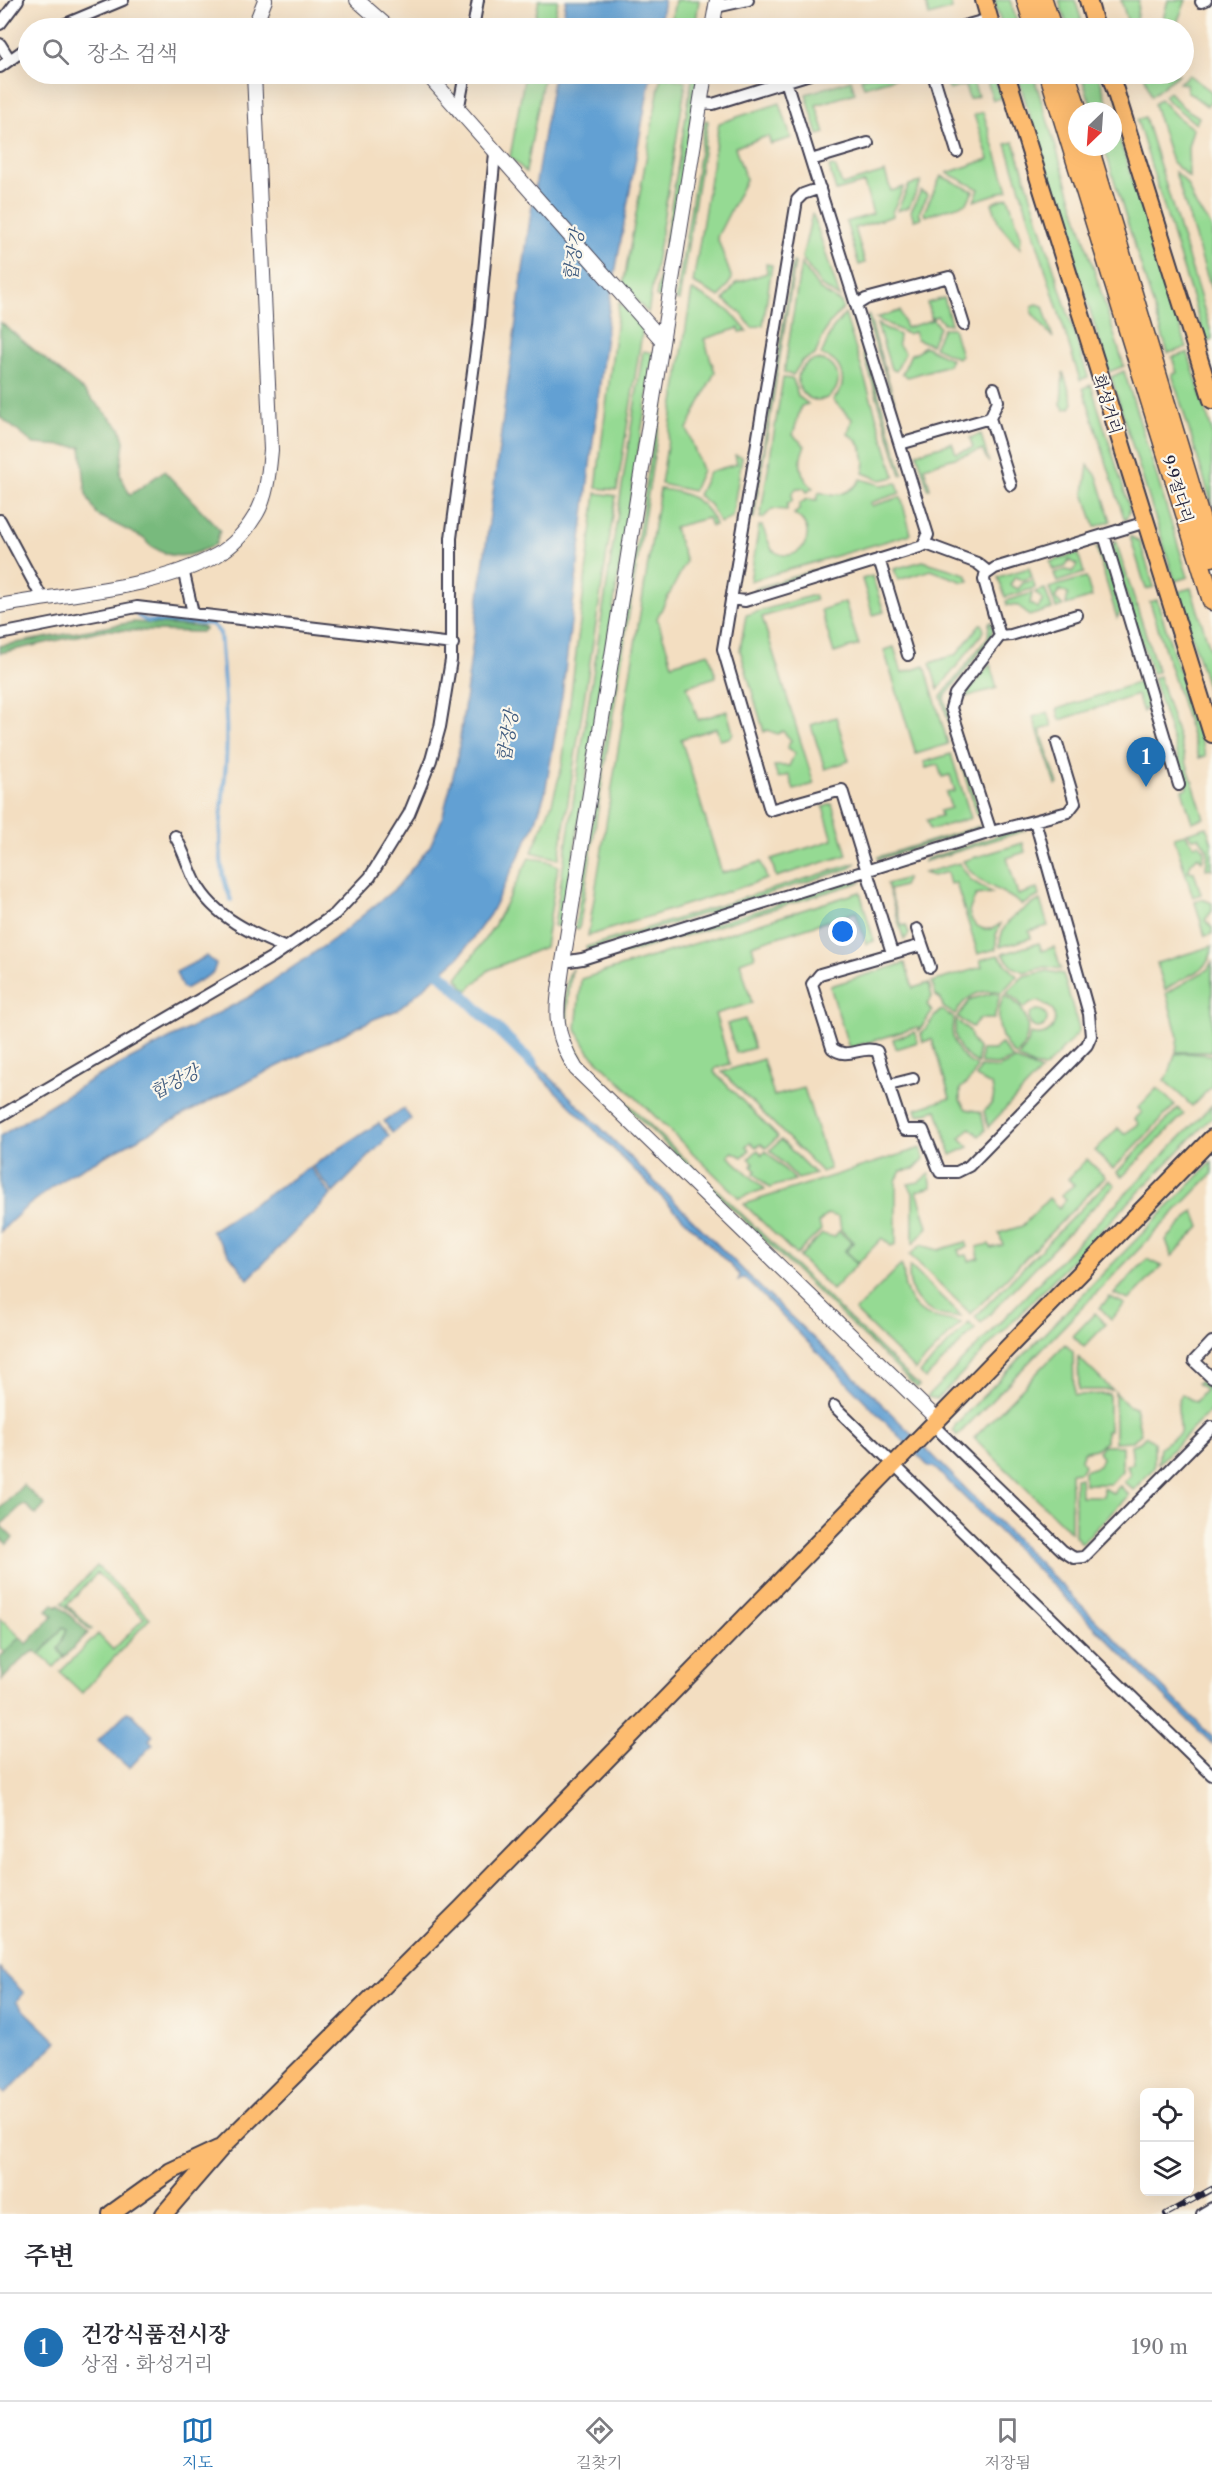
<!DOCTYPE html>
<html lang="ko">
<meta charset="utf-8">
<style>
body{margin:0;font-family:"Libre Caslon Text","Noto Serif KR",serif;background:#f2f2f3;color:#2b2b33}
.controls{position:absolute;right:18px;bottom:18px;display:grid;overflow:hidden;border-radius:9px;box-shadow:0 6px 24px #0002}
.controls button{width:54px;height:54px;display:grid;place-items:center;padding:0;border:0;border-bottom:2px solid #e1e1e2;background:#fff;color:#2b2b33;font:30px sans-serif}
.compass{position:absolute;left:1068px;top:102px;width:54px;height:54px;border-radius:50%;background:#fff;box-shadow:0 6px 24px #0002;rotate:205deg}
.you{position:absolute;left:843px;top:932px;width:21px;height:21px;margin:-15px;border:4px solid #fff;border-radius:50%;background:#1a73e8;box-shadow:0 0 0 9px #1a73e833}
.badge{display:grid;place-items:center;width:39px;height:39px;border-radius:50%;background:#1f6fb2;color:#fff;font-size:20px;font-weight:700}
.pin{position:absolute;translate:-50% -50px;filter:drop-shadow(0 2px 3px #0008)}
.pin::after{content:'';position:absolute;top:32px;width:21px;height:18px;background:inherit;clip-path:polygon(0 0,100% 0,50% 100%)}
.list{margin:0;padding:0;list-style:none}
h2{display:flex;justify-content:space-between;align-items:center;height:78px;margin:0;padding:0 24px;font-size:26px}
h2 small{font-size:20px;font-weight:400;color:#7c7c81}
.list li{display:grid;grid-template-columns:39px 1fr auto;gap:18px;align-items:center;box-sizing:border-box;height:108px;padding:0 24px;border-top:2px solid #e1e1e2}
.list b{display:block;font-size:22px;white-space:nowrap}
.list p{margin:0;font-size:20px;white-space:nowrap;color:#7c7c81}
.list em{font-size:20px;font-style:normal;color:#7c7c81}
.icon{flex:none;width:33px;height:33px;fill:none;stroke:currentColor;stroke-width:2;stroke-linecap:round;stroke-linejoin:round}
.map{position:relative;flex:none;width:1212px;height:2214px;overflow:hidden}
.search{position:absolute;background:#fff;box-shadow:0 6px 24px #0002;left:18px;right:18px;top:18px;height:66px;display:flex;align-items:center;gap:15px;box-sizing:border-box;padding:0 21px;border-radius:33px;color:#7c7c81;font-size:22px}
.sheet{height:186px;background:#fff}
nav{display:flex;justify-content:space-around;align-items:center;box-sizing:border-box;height:84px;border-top:2px solid #e1e1e2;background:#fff;font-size:16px;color:#7c7c81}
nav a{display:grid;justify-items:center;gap:3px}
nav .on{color:#1f6fb2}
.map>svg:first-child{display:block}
.green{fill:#95da93;stroke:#5c7e67;stroke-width:1.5}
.forest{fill:#78ba7d;stroke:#4d6e5c;stroke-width:1.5}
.water{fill:#62a0d3;stroke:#426187;stroke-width:1.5}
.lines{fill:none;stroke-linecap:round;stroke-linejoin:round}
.stream{stroke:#62a0d3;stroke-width:4}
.canal{stroke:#62a0d3;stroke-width:12}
.minor-casing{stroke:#413e4f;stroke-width:14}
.tertiary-casing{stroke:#413e4f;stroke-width:16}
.primary-casing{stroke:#413e4f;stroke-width:20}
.trunk-casing{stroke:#413e4f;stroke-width:21}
.minor{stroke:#fff;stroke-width:10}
.tertiary{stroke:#fff;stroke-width:14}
.primary{stroke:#fdbc70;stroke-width:16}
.trunk{stroke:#fdbc70;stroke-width:18}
.rail-casing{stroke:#22223b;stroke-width:6}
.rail{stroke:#fbf7ec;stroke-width:4;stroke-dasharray:11;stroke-linecap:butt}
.labels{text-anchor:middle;stroke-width:4.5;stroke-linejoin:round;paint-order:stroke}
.street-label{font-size:16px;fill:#22223b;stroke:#fbf7ec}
.water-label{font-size:18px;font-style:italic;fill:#3f5b7f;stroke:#fbf7ec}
</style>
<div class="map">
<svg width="1212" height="2214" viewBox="0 0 1212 2214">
<rect width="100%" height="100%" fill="#fbf7ec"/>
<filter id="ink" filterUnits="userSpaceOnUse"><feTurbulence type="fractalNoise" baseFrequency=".0167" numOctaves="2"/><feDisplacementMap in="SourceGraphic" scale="12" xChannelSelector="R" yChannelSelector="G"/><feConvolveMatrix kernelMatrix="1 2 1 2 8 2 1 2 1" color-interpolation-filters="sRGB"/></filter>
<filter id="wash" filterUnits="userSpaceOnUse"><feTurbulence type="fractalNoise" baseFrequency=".008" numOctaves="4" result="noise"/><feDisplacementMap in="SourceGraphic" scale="24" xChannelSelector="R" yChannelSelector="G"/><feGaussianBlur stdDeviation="1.35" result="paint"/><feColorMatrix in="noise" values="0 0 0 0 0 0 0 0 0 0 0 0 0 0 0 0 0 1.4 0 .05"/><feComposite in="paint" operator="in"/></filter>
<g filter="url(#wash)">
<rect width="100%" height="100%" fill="#f3dec1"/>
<path class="green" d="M539 0H558L552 28H533Z
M675 0H699L695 28H670Z
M925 0H950L952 9 929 16Z
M994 0H1010L1019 28H1003Z
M1059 0H1075L1084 28H1068Z
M1121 0H1139L1135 27 1129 26Z
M1168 0H1186L1175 28H1161L1165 24 1163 19Z
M525 74H544L526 172 510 157Z
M693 74H699L662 298 656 297Z
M875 74H908L864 87 861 78Z
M944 74H970L978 96 969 99 965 85 949 90Z
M985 74H993L1001 98 993 100Z
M1017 74H1033L1124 366 1109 372Z
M1081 74H1098L1110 111H1093Z
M1144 74H1179L1151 96Z
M1189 75 1212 92V101L1207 106 1187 91 1186 84 1179 83Z
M661 76 686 81 648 313 623 286Z
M851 80 855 93 816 105 825 133 818 135 806 94Z
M1169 92 1184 108 1199 117 1196 124 1168 101 1164 96Z
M1160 99 1176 116 1193 129 1188 147 1189 177 1172 162 1154 104Z
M780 103 791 138 771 144 768 136 735 147 746 180 717 237 732 279 720 297 693 283 719 123Z
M983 112 1008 190 974 201 979 189 947 173 989 159 974 115Z
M1145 117 1212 335V340L1206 342 1137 120Z
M1113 119 1187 348 1168 353 1104 147H1113Z
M705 120 708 121 679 301 676 300Z
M1014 142 1088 377 1080 380 1006 144Z
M833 166 836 168 842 185 885 172 891 191 904 187 892 212 893 216 855 228 865 263 859 265 846 222 873 214 864 183 836 191 829 167Z
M1175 172C1193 185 1188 194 1198 209 1203 217 1209 220 1212 229L1211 289Z
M941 176 973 191 967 203 925 216 924 212Z
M921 182 909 207 897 211 909 185Z
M921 191 928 195 919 212 921 218 914 220 911 211Z
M1008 197 1021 236 1020 248 999 224 992 203Z
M812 214 814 217 840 298 821 286 802 258Z
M793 262 795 263 754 518H752Z
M801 263 819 289 841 303 843 308 827 327 815 355 802 361 793 375 784 373Z
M766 264 772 265 763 325 752 328 742 314 724 300 736 283 767 273Z
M692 290 730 311 747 331 740 332 739 328 704 339 715 372 687 429 702 470 693 491 661 484Z
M944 298 951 324 943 323 937 316 932 318 939 327 931 345 917 339 914 332 907 334 876 318 900 311 906 328 932 320 927 303Z
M619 302 643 327 617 490 596 488Z
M1037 304 1043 306 1053 338 1032 313V306Z
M853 312 903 474 901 475 851 313Z
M868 313 904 432 867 319Z
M845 314 895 477 881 480 863 473C868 458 862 442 848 434L852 419 833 400C849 385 844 361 821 355L832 330Z
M877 324 899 335 898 344 905 353 896 371 891 369Z
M943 328H953L961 356 957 358 934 347Z
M924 346 951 359 948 365 908 377 902 374 911 354 917 353Z
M643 351 654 353 562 927 554 926Z
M1188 353 1212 431V505L1172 374 1177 373 1172 357Z
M667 355H670L579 929 575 928Z
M798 380a20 20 0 1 1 40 0a20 20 0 1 1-40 0Z
M1124 371 1188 577 1175 581 1111 377Z
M1063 372 1073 403 1070 408 1064 409 1061 404Z
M783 378 793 379 798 396 808 404 801 406 793 435 805 446C797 461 800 477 813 488L807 492 804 488H797L792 493V501L787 504V510L772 509 763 518H760Z
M1091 385 1129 506V513L1125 521 1083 388Z
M981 434 989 463 982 450 924 467 930 488 928 489 917 453 952 443 956 453 973 448 970 438Z
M735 455 742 457 732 517 720 523 710 505 698 495 709 472 737 464Z
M1088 465 1097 476 1111 521 1095 527 1084 493Z
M861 479 881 485 897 483 900 493 870 503 871 506 901 497 911 534 750 581 759 526H762L772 550C799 569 823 530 794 514L799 510V504L807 499 817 500 819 492C835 498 851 494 861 479Z
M660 489C684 491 707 500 715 525L711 526 708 518 674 527 686 562 657 618 672 664 709 653 716 677 687 686 698 720 727 711 733 733 731 737 720 740 716 728 681 739 722 873 761 862 767 879 588 936Z
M596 493 616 496 559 859 532 852 552 803 562 766Z
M1130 536 1140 542 1154 587 1146 589Z
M1115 539 1158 672 1152 673 1112 549Z
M1096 547 1104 552 1121 611 1117 618Z
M1078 553 1084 573 1057 582 1054 573 1066 570 1073 572 1077 565 1069 560 1065 567 1053 570 1050 562Z
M850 559 851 562 754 591V589Z
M923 561 966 574 969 581 963 582 931 570 898 580 894 569Z
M1029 568 1032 577 1022 580 1015 577 1010 585 1018 589 1023 583 1033 580 1035 588 1005 597 998 577Z
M872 576 884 612 873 615 862 579Z
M1086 577 1092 597 1066 605 1068 594 1060 590 1055 598 1063 606 1056 608 1049 588Z
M1191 588 1212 655V702L1178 592Z
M1045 589 1052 609 1029 616 1019 606 1007 605 1006 601 1032 593 1030 604 1038 608 1043 600 1035 592Z
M814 595 816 600 762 617 814 784 794 790 789 775 778 778 774 766H789L795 753 787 748 791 740 783 731 777 734 767 730 764 732 740 650 746 615Z
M1157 600 1206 756 1199 758 1150 602Z
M845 602 859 645 834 653 821 610Z
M991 622 993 629 991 638 944 698 980 815 977 816 941 697 988 637 989 623Z
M980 624H982L984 631 938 690 930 663 957 654Z
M894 647 902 673 925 666 948 744 916 754 884 650Z
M990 664 997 688 965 697V696Z
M1159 676 1204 818 1192 822 1182 790 1188 788 1153 678Z
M1140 682 1145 686 1149 703 1143 712 1137 695 1060 720 1057 709Z
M1048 712 1052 726 1040 730 1058 784 1056 785 1033 717Z
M836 717 849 761 825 769 811 725Z
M951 754 971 818 930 830 927 820 941 816 940 811 951 808 946 793 955 791 950 775 942 777 938 765 926 768 924 762Z
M832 804 847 855 776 877 771 859 833 840 823 807Z
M980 826 977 829 879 859 878 857Z
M1207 827 1212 844V870L1211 868 1206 869 1208 850 1199 837 1193 838 1187 833Z
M1019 829 1024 831 923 862 926 859Z
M1185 834 1194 845 1199 844 1205 850 1202 861 1198 856 1191 863 1188 871 1194 872 1201 894 1193 897 1174 837Z
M1023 843 1025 852 1007 858 1018 895 1037 889 1039 896 1022 905C1002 888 977 886 963 861Z
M529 858 545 860 558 866 545 947 489 970 467 991 457 978 494 926Z
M856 863 851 868 587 950 586 947Z
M959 863 971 880 992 893 976 895 969 911C971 928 988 935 1001 923L996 935V949L978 954 956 883 950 884 947 872 933 876 924 873Z
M907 878 903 886 889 890 902 926 906 925 909 934 904 940 887 884Z
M856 880 861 882 583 967V964Z
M860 892 874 941 866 944 856 912 752 945 755 957 740 962 752 1003 715 1014 730 1064 716 1068 714 1072 778 1137 766 1148 761 1144 756 1147 750 1142 746 1146 750 1150 742 1157 733 1152 728 1156 765 1189 739 1198 589 1052 576 1029 581 979Z
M1202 899 1212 903V911L1205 920 1212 928V934L1205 936 1195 902Z
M1040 900 1048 926 1029 931 1031 938 1000 947C999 921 1020 911 1040 900Z
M1039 943 1042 951 1054 947 1061 969 1046 967 1024 972 1013 967 1002 954Z
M1212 946C1212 973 1183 975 1165 990L1157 963Z
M998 955 1017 976 1002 992C981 988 964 996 955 1015L943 1007 941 999 936 996 932 982 982 967 980 960Z
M1212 962V1052H1176L1178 1037 1166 993 1207 970Z
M905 963 913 988 929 983 932 997 927 1004 932 1012 919 1031 918 1027 849 1048 830 986Z
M572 969C567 1004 561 1031 584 1061L919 1386 917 1388 582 1063C565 1041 562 1018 566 991 567 983 567 975 572 969Z
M1047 971 1063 974 1079 1029 1078 1033 1045 1068 1033 1066 1018 1058 1028 1043 1030 1034C1047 1039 1059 1027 1053 1010L1040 1001 1030 1003 1024 1008 1016 999 1006 993 1024 976Z
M993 993 1000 994 994 1019H980L972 1027 957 1017 971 999Z
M1004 995C1030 1007 1035 1036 1016 1056 998 1040 994 1017 1004 995Z
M942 1010 954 1018C948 1038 958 1058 977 1066L972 1078 960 1089V1100L966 1109 981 1112 985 1130 979 1136 970 1128 960 1138 969 1147 951 1155 937 1110 918 1115 916 1109 950 1098 932 1039 923 1042 921 1034C930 1027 932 1015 942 1010Z
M1029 1019a9 9 0 1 1 18 0a9 9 0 1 1-18 0Z
M745 1019 754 1048 736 1053 727 1024Z
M956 1020 970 1031 972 1041 978 1048V1063C960 1055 952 1039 956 1020Z
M915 1032 918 1042 896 1049 893 1039Z
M1001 1044 1013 1059 997 1065 981 1064V1050H994Z
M1185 1053 1212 1055V1086L1192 1106 1164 1080 1169 1074 1175 1054Z
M763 1059 774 1096 804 1088 830 1169 822 1172 722 1072Z
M1015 1060 1041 1071 988 1127 984 1111C994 1104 996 1095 991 1085L976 1077 980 1067 998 1068Z
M1157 1088 1175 1105 1113 1169 1095 1151 1118 1128 1124 1134 1139 1124 1135 1119 1142 1112 1138 1108Z
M1212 1105V1117L937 1399 927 1397Z
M1178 1108 1184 1114 1122 1177 1117 1172Z
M781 1140 815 1174 798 1179 770 1150Z
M921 1148 924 1159 914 1169 901 1171 896 1181V1244L891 1246 882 1238 858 1263 846 1251 854 1243 841 1230 839 1217 827 1214 819 1223 821 1230 796 1255 744 1204Z
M758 1150 762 1155 766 1151 795 1180 769 1188 754 1173 756 1171 751 1166 754 1163 749 1158Z
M1087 1159 1105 1177 971 1314 910 1255 921 1245 938 1250 966 1242 968 1247 958 1250 960 1256 967 1255 969 1261 979 1258 977 1247 989 1244 991 1248 1003 1245 999 1233 1022 1226 1049 1198 1059 1208 1066 1200 1061 1195 1074 1185 1068 1179Z
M1212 1162V1174L957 1436 953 1430 956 1424Z
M929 1174 932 1187 917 1191 928 1227 913 1244V1193L908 1184 919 1182Z
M1109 1180 1115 1185 981 1323 975 1317Z
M1194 1211 1200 1227 1172 1256 1166 1240Z
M839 1231 852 1243 844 1251 857 1264 832 1290 799 1257 822 1234 834 1237Z
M1147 1259 1162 1266 1129 1300 1114 1294Z
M901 1265C905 1270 903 1280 905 1287 915 1321 936 1316 961 1323L915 1370 855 1311Z
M910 1266 961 1316C930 1321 904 1297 910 1266Z
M1110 1297 1125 1304 1111 1319 1100 1308Z
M1095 1313 1106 1324 1084 1347 1073 1336Z
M969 1323 975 1329 925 1379 920 1373Z
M1065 1344 1073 1352 1074 1395 1109 1394V1431H1106V1442L1095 1449 1084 1452 1081 1459 1084 1466 1080 1472 1071 1473V1532L974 1438Z
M1078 1357 1112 1390H1079Z
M1200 1381 1212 1392V1409L1158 1464 1160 1447 1180 1433C1182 1420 1173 1407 1182 1394L1195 1402 1205 1390 1197 1383Z
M1115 1392 1128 1406 1135 1407 1141 1434 1132 1441 1115 1442Z
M1146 1436 1154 1442V1468L1133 1490 1124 1482 1130 1475 1127 1465 1133 1464 1131 1445 1140 1442Z
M1103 1446H1122V1471L1110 1484H1084V1471L1099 1466 1102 1458 1098 1451Z
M1075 1478H1080L1081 1496H1103V1488L1113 1493 1120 1486 1129 1495 1082 1543 1075 1536Z
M97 1566 150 1618 82 1693 60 1672 98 1634 113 1650 144 1618 97 1573 67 1605 92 1629 90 1630 62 1603Z
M0 1618 20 1637 5 1653 0 1648Z
M63 1627 67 1629 58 1649 64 1657 54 1667 40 1655Z"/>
<path class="forest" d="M0 322 84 391 120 428 124 441 120 474 130 495 164 471 220 530 216 544C196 554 180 561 160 551 153 547 148 546 145 539L97 515 86 494 81 447 34 444 0 417Z
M133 622 202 627 205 629 201 632 104 630 0 653V646Z
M23 1485 45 1505 36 1515 27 1506 22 1505 2 1524 1 1526 13 1538 7 1544 0 1538V1509Z
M53 1604 57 1607 59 1605 88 1633 64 1657 58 1649 67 1629 63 1627 40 1655 35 1651 24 1657 2 1680 0 1657 20 1637 27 1644 53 1616 47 1610Z"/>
<path class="water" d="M566 0H664L659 28H561Z
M554 74H651L610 301 562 696 545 793 535 824 490 914 460 956 398 1010 374 1019 248 1081 69 1175 25 1208 0 1232V1136L89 1081 249 997 334 939 397 887 430 846 442 819 457 760 530 218Z
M207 956 216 964 213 973 185 989 182 987 176 972Z
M524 1051 763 1290 868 1390 1212 1737V1744L934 1467H929L751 1284 744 1278 738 1281 740 1275 520 1056Z
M404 1109 411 1119 392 1133 384 1121Z
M379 1123 389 1136 333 1193 312 1166Z
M310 1167 331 1195 248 1279 211 1231Z
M127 1712 132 1714 153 1735 149 1740 153 1744 129 1768 98 1741Z
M0 1969 24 1993 16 2002 57 2042 5 2094 0 2089Z"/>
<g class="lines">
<path class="stream" d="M138 616 147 621 212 624 220 633C223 676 228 719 226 762 223 807 212 857 231 900"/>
<path class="canal" d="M430 963 533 1064"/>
</g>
</g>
<g filter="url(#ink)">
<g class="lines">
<defs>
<path id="minor" d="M1201 2 1206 0
M716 7 748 0
M0 24 18 0
M56 28 123 0
M473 28 478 0
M957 28 989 19
M0 44 10 60
M0 67 28 47
M933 74 957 152
M701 103 713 104 810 74
M458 111 465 74
M811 160 868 143
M820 188 803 194 797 200 723 649 770 810 842 790 892 953
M858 304 866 299 949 277 964 325
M990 418 998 401 994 388
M900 444 990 418 1011 485
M0 520 42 598
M1104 535 1179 785
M926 544 977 563 987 571
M879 559 908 655
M183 569 193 613
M731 599 745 601 923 546 928 535 786 81
M0 634 137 607 453 644
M1000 636 1011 635 1077 615
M991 832 951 708 955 694 1000 636 984 580 985 575 995 568 1146 522
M175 836C185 853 188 868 196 883 214 917 253 934 286 948
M917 929 930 967
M922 945 820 974 812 984 832 1048C848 1061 860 1045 877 1051L902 1126 905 1130H923L940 1172H957L969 1166 1087 1045 1091 1036 1089 1014 1035 821
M563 962 582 959 991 832 1068 812 1075 803 1057 743
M889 1085 913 1079
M0 1116 274 956 335 914 370 877 409 814 431 760 440 727 451 660V538L479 326 495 153
M1212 1342 1194 1361 1212 1378
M834 1406 1212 1775
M932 1424 1063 1551 1074 1558 1084 1557 1088 1553 1212 1427
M1202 2214 1212 2208"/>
<path id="tertiary" d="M357 0 389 28
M254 28 265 0
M712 28 717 0
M427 74 662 340
M705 74 563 962C557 1008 550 1027 576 1069L937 1419
M0 606C71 592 153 590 217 555 233 546 246 531 255 516 267 498 269 471 271 450L254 74"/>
<path id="primary" d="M984 0 992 28
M1088 0 1096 28
M1006 74 1212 734
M1110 74 1212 400
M111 2214 171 2171 218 2149
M164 2214 222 2147 461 1909 1212 1138"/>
<path id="trunk" d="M1026 0 1035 28
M1043 0 1052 28
M1049 74 1212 601
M1066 74 1078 111
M1089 147 1212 557"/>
</defs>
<use href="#minor" class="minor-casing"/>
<use href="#tertiary" class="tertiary-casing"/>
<use href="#primary" class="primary-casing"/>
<use href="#trunk" class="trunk-casing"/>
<use href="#minor" class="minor"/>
<use href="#tertiary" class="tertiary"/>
<use href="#primary" class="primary"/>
<use href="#trunk" class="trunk"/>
<defs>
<path id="rail" d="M1166 2214 1212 2189"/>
</defs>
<use href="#rail" class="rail-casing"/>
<use href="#rail" class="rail"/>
</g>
</g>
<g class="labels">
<g class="street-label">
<text transform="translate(1108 404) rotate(73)" y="6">화성거리</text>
<text transform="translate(1178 489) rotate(73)" y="6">9·9절다리</text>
</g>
<g class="water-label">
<text transform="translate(574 255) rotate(-82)" y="6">합장강</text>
<text transform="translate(508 736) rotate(-81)" y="6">합장강</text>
<text transform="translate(175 1082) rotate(-27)" y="6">합장강</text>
</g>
</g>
</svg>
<div class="controls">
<button><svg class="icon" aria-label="locate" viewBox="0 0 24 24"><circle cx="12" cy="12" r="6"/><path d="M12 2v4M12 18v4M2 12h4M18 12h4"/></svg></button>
<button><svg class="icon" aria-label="layers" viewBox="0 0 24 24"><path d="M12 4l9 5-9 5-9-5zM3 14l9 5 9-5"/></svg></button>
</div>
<svg class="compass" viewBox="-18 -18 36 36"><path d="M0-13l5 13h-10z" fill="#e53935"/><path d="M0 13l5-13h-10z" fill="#7c7c81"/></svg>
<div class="you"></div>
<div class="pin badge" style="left:1146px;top:787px">1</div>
<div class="search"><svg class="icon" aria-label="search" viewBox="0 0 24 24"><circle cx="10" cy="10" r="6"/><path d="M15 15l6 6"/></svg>장소 검색</div>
</div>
<section class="sheet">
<h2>주변<small></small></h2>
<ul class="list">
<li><span class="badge">1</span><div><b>건강식품전시장</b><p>상점 · 화성거리</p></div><em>190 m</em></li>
</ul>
</section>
<nav>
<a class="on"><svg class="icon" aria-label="map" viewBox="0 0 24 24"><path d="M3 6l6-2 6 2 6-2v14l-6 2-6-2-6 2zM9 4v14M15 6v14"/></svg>지도</a>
<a><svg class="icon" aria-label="directions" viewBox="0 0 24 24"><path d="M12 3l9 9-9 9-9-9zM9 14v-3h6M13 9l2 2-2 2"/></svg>길찾기</a>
<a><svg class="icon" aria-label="saved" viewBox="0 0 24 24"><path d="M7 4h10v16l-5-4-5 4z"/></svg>저장됨</a>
</nav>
